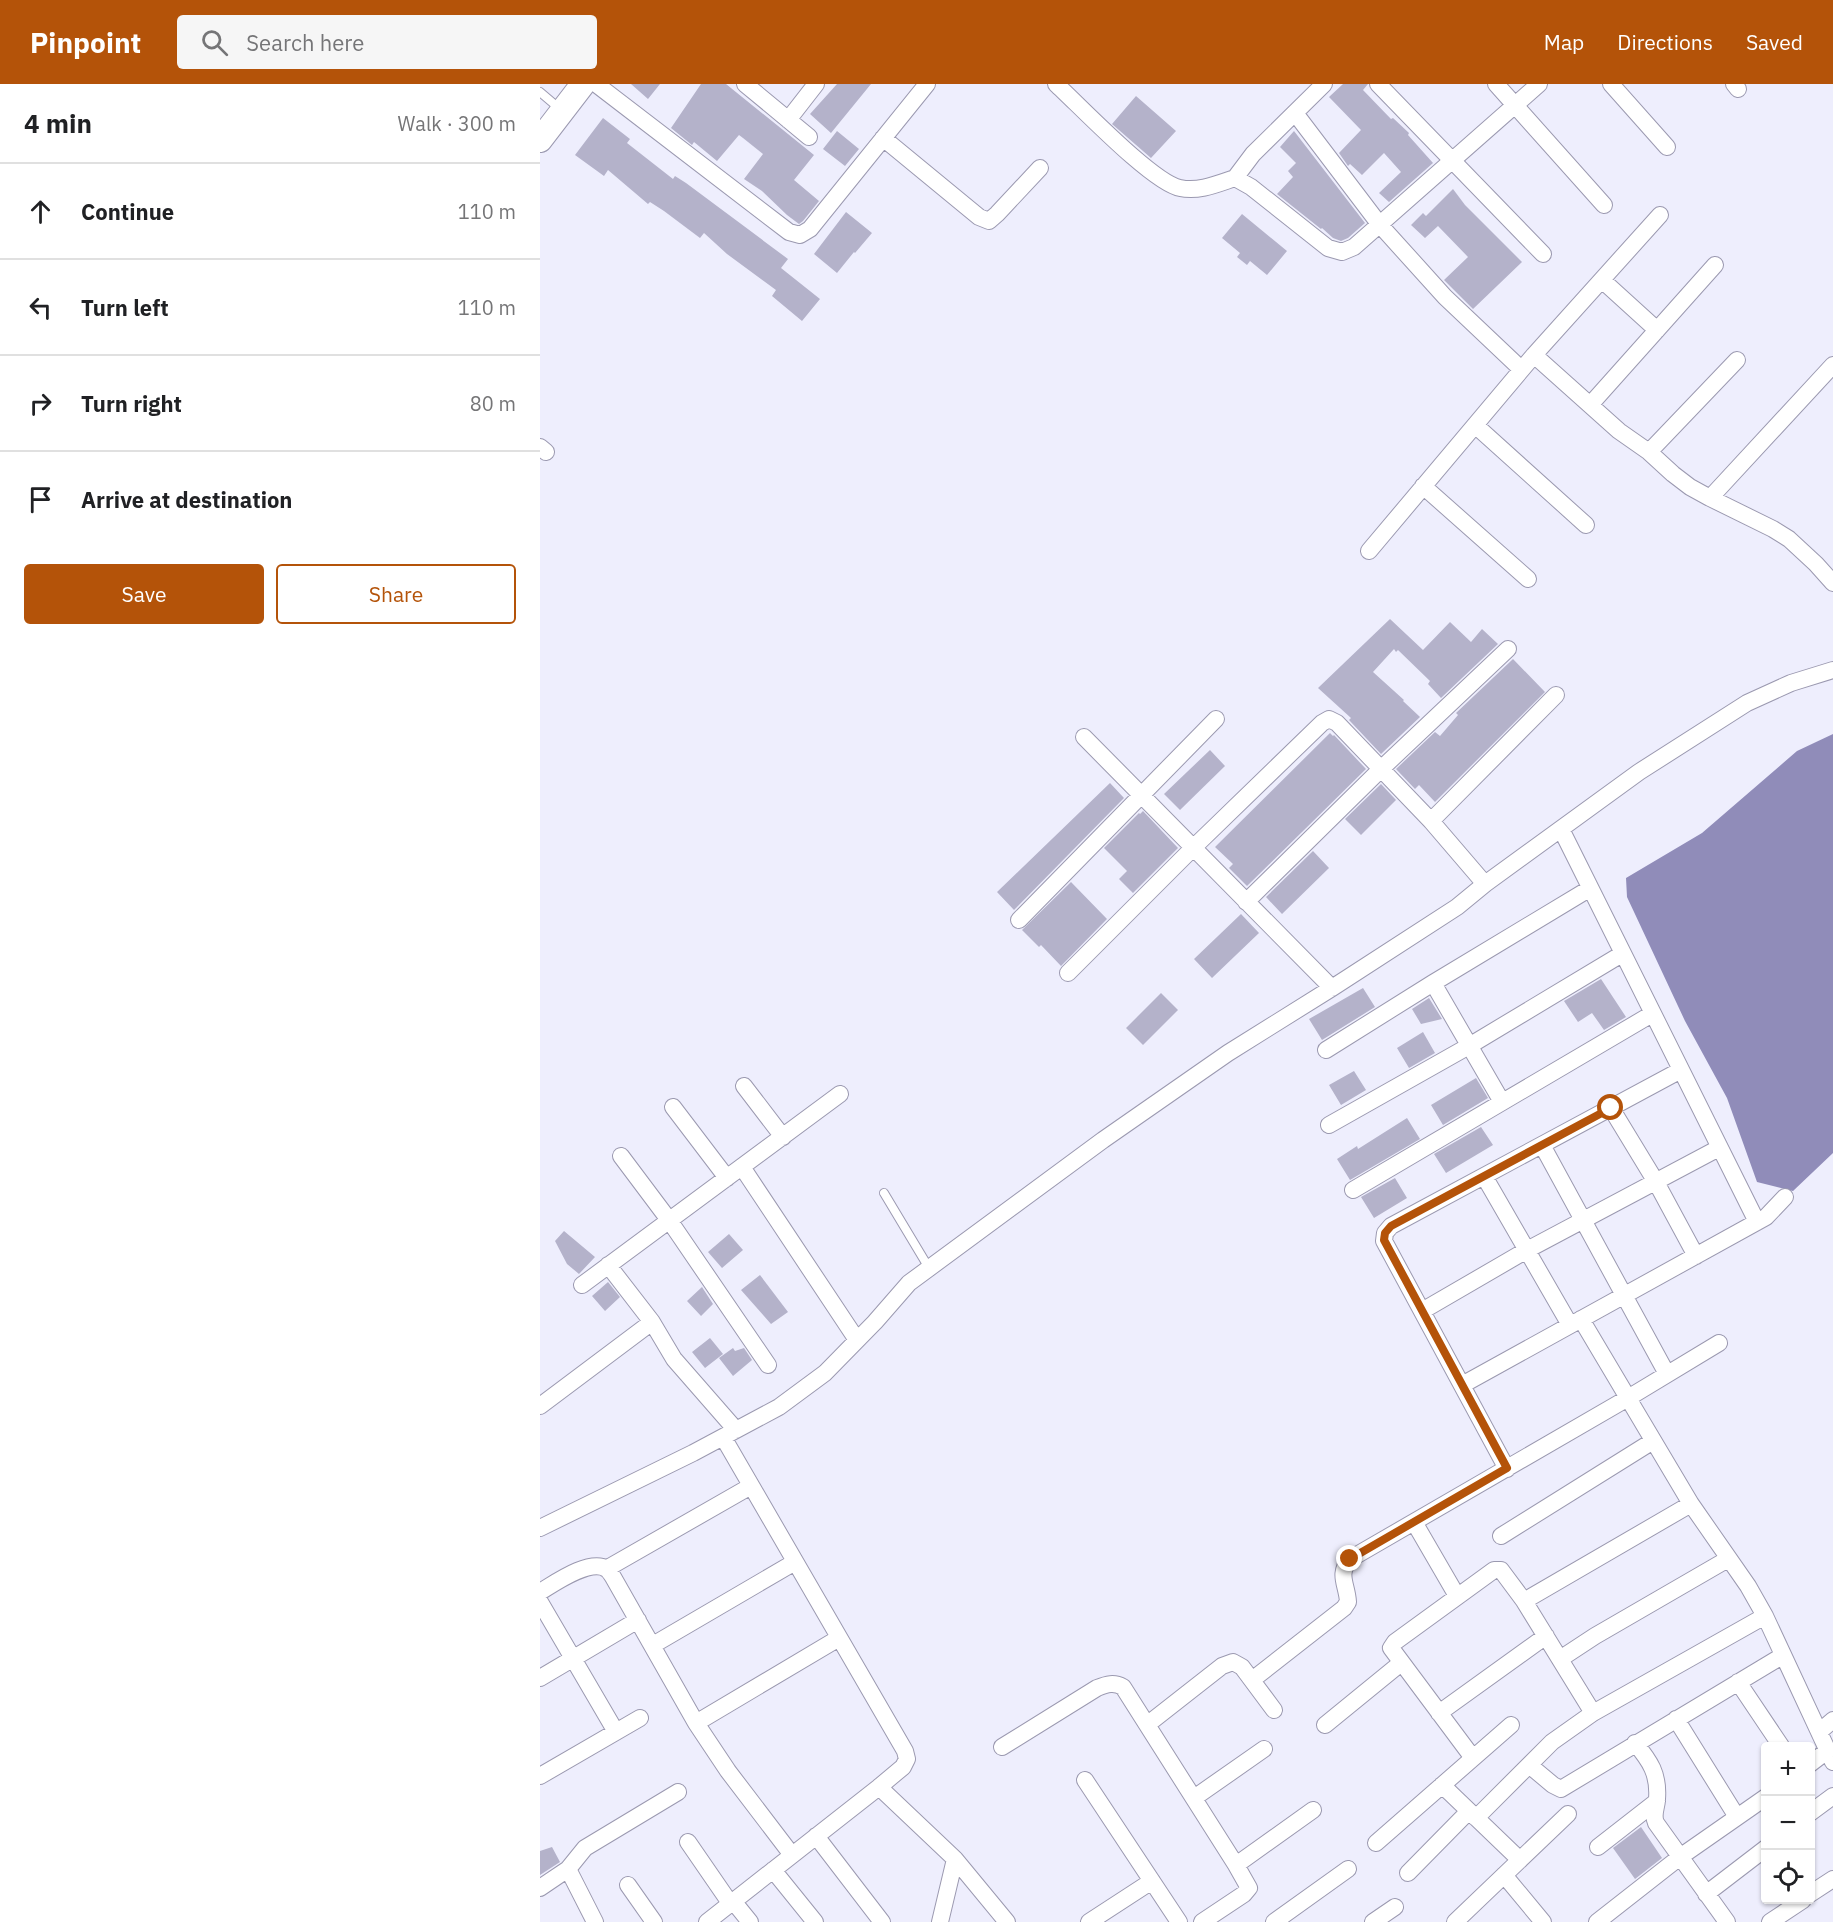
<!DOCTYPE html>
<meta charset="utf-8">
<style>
body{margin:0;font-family:"IBM Plex Sans",sans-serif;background:#f6f6f6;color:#202124}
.controls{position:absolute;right:18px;bottom:18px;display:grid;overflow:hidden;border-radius:6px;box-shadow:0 2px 4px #0004}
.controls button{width:54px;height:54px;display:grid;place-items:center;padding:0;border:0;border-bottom:2px solid #e0e0e0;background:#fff;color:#202124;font:30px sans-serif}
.stop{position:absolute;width:18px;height:18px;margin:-14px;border:4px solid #b45309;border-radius:50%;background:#fff}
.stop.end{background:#b45309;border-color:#fff;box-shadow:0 2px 6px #0008}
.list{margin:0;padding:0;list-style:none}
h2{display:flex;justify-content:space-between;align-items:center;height:78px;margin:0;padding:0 24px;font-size:26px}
h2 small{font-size:20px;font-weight:400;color:#757577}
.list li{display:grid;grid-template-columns:39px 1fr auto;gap:18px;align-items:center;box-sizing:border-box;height:96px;padding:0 24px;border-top:2px solid #e0e0e0}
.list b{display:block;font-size:22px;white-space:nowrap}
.list em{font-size:20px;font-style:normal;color:#757577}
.actions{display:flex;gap:12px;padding:18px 24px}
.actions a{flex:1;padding:14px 0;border:2px solid #b45309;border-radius:6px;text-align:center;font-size:21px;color:#b45309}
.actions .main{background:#b45309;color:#fff}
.icon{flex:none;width:33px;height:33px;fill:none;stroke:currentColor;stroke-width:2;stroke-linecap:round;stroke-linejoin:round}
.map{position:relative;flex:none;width:1293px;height:1838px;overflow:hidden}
header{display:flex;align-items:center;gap:36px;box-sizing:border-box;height:84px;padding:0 30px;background:#b45309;color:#fff}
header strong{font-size:28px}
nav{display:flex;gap:33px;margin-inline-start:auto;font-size:21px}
.search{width:420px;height:54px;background:#f6f6f6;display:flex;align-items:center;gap:15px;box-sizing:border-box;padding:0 21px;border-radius:6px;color:#757577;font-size:22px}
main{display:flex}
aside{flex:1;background:#fff}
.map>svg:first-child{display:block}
.water{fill:#908cb9}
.building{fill:#b4b2ca}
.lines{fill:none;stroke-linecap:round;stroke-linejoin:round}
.lane-casing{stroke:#9b99b0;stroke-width:10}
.street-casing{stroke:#9b99b0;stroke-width:18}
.secondary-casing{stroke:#9b99b0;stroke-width:26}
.lane{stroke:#fff;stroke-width:8}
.street{stroke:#fff;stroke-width:16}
.secondary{stroke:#fff;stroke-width:24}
.route{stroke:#b45309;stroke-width:8}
</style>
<header>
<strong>Pinpoint</strong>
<div class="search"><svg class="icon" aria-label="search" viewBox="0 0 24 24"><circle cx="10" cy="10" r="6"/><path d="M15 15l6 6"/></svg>Search here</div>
<nav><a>Map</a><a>Directions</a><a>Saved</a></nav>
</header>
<main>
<aside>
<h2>4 min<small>Walk · 300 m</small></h2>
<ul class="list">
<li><svg class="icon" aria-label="ahead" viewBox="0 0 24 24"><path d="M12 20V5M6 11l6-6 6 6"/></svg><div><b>Continue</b></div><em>110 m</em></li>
<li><svg class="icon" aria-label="left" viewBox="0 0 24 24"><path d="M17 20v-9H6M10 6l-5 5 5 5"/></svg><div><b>Turn left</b></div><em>110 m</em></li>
<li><svg class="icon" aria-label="right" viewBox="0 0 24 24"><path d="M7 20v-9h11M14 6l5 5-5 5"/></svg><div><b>Turn right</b></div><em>80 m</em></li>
<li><svg class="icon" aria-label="arrive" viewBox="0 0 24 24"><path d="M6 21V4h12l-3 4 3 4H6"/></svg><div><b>Arrive at destination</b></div></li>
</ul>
<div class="actions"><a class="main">Save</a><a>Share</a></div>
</aside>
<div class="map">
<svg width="1293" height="1838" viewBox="0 0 1293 1838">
<rect width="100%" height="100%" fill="#eeeefd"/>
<path class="water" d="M1293 650V1069L1253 1107 1217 1098 1187 1014 1145 937 1087 813 1086 794 1162 749 1257 667Z"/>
<path class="building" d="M91 0H120L108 15Z
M161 0H186L274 71 254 96 279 117 263 137 259 140 247 131 222 107 204 95 223 70 203 54 199 51 177 77 154 58 152 61 131 44Z
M297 0H331L291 49 270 30Z
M803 0H828L823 6 851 35 853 34 869 49 868 51 893 79 849 118 839 109 861 88 844 69 822 91 810 80 808 82 799 69 821 46 789 13Z
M596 12 636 47 611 74 572 40Z
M63 34 90 55 87 59 133 95 135 92 146 99 248 175 241 184 280 215 262 237 232 212 236 206 187 170 164 149 160 154 124 127 110 118 108 120 68 86 64 92 35 71Z
M297 47 319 65 305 82 283 65Z
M754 47 825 139 808 154 801 157 793 154 782 144 781 145 737 110 753 93 748 87 756 79 740 63Z
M913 105 925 121 982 178 933 225 904 196 928 173 898 142 885 154 871 141 883 129 886 132Z
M306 128 332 149 315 169 314 168 297 189 274 170Z
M702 130 747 167 727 191 710 177 707 181 697 173 700 169 682 154Z
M850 535 883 566 910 538 931 558 942 545 958 560 901 614 888 600 890 597 858 566 856 568 854 565 833 588 864 616 863 617 880 633 841 670 809 636 811 634 778 604Z
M973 575 1005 608 895 718 879 701 875 705 856 685 895 648 900 652 918 631 916 629Z
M790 649 793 652 794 651 826 685 707 802 689 784 693 780 675 763Z
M670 666 685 682 640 726 624 710Z
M570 699 584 714 474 826 457 808Z
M841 700 856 716 821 751 805 735Z
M603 727 638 764 593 809 579 795 587 787 564 764 599 729 600 730Z
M773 767 789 784 742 830 726 813Z
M531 798 567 835 521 882 501 861 499 863 482 846Z
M701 830 719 849 672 894 654 875Z
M1061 895 1086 933 1064 946 1052 929 1038 938 1024 917Z
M823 904 835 923 782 956 769 935Z
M621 909 638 926 603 961 586 944Z
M889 914 902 935 881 940 872 925Z
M883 948 895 969 869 984 857 964Z
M814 987 826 1006 801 1021 789 1001Z
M936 994 948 1014 903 1041 891 1021Z
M867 1034 880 1055 810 1096 797 1075 817 1062 818 1065Z
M941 1043 953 1061 906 1089 894 1070Z
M855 1094 867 1114 834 1134 821 1113Z
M24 1147 55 1173 39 1190 27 1180 15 1157Z
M189 1150 203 1166 182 1184 168 1168Z
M220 1191 248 1228 231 1240 201 1206Z
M68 1198 80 1213 65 1227 52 1212Z
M162 1203 173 1220 161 1232 147 1217Z
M170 1254 183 1270 165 1284 152 1268Z
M193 1264 195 1267 204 1264 212 1276 193 1292 179 1274Z
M1101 1743 1122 1774 1095 1795 1073 1764Z
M12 1763 20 1778 0 1791V1767Z"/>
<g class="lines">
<defs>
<path id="lane" d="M0 8 20 25
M344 1109 389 1184"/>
<path id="street" d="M56 0 249 148 260 151 270 145 387 0
M205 0 269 53
M516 0C540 22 613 99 640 104 659 108 677 100 695 94L711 103 788 164 802 168 814 163 999 0
M838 0 1003 170
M956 0 1064 121
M1071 0 1127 63
M1194 0 1198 5
M755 29 840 141 905 213 981 285
M248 36 276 0
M343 54 439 133 449 137 457 130 500 84
M695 94 713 70 784 0
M1062 196 1117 246
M994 271 1079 347 1109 368 1133 390 1150 403 1170 414 1233 445 1249 455 1276 480 1293 499
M1050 321 1175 181
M935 341 1046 441
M0 363 6 368
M1109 368 1197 276
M883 402 988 495
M1170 414 1293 281
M829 467 994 271 1120 131
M544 653 792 904
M891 737 1016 611
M1021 745 1217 1138
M706 818 841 685 968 565
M479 836 676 635
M528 889 653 764 782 639 789 635 797 639 891 737 945 800
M893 899 962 1018
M786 966 893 899 1049 805
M204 1002 243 1053
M133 1023 187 1094
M1071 1024 1116 1098 1156 1172
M789 1041 929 962 1082 870
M1002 1061 1127 1290
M81 1072 129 1136 228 1281
M202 1083 317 1256
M944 1092 1030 1241
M813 1106 1112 930
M68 1181 112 1238 134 1275 196 1346
M42 1201 300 1010
M882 1227 987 1166 1179 1064
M1041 1235 1151 1420 1208 1502 1225 1532 1293 1678
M922 1301 1226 1133 1245 1113
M0 1322 112 1238
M967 1385 844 1157 845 1149 851 1142 1141 986
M874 1438 917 1512
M0 1444 153 1369 239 1323 285 1289 335 1238 369 1199 563 1056 688 969 792 904 917 823 945 800 1099 688 1207 619 1251 599 1293 586
M961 1452 1113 1357
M66 1485 211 1402
M0 1508C15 1499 50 1474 67 1485 69 1487 71 1490 73 1493L156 1639 188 1687 252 1771
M984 1517 1151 1420
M0 1518 76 1648
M113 1561 255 1478
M1020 1575 1055 1552 1188 1475
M0 1594 98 1536
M712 1596 804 1524 808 1518C807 1500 797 1491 810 1475L1088 1314 1179 1259
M1198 1598 1241 1662
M899 1629 1006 1552
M1136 1635 1197 1733
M156 1639 299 1554
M608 1640 682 1582 693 1578 702 1583 734 1626
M785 1641 861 1579
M1279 1648 1293 1636
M1095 1659C1110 1677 1119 1690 1117 1715 1117 1724 1112 1730 1116 1739L1187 1838
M462 1663 557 1604C567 1600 574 1598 583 1603L696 1781 709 1804 704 1810 662 1838
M933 1674 851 1564 855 1558 954 1486H961L984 1517 1053 1629
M1270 1680 1287 1667
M989 1681 1013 1701 1021 1705 1242 1572
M0 1692 100 1634
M545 1696 639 1838
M902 1701 980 1776
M339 1703 415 1775 467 1838
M654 1714 724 1665
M1270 1729 1293 1712
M936 1734 1012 1658 1053 1629 1225 1532
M276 1752 342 1838
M148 1758 190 1819
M836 1759 971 1641
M1058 1763 1117 1717
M696 1781 773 1726
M28 1785 55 1838
M233 1786 275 1838
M868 1789 929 1727
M964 1791 1003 1838
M88 1801 114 1838
M0 1804 28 1785 45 1764 138 1708
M1166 1810 1226 1764
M1270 1810 1293 1795
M193 1817 210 1838
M167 1838 339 1703 363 1683 367 1675 365 1667 183 1353
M400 1838 415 1775
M549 1838 612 1797
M734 1838 808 1785
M833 1838 855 1823
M915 1838 1028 1730
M1057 1838 1140 1773 1226 1713
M1230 1838 1263 1816"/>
<path id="secondary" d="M0 56 43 0"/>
</defs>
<use href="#lane" class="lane-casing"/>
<use href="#street" class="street-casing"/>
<use href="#secondary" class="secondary-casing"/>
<use href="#lane" class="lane"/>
<use href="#street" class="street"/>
<use href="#secondary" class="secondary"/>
</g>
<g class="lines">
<path class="route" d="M810 1475 967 1384 844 1156 845 1149 851 1142 1071 1024"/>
</g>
</svg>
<div class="controls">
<button>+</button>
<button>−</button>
<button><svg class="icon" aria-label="locate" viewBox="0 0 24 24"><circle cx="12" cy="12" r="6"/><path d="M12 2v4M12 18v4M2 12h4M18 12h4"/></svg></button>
</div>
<div class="stop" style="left:1071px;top:1024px"></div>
<div class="stop end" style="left:810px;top:1475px"></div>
</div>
</main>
